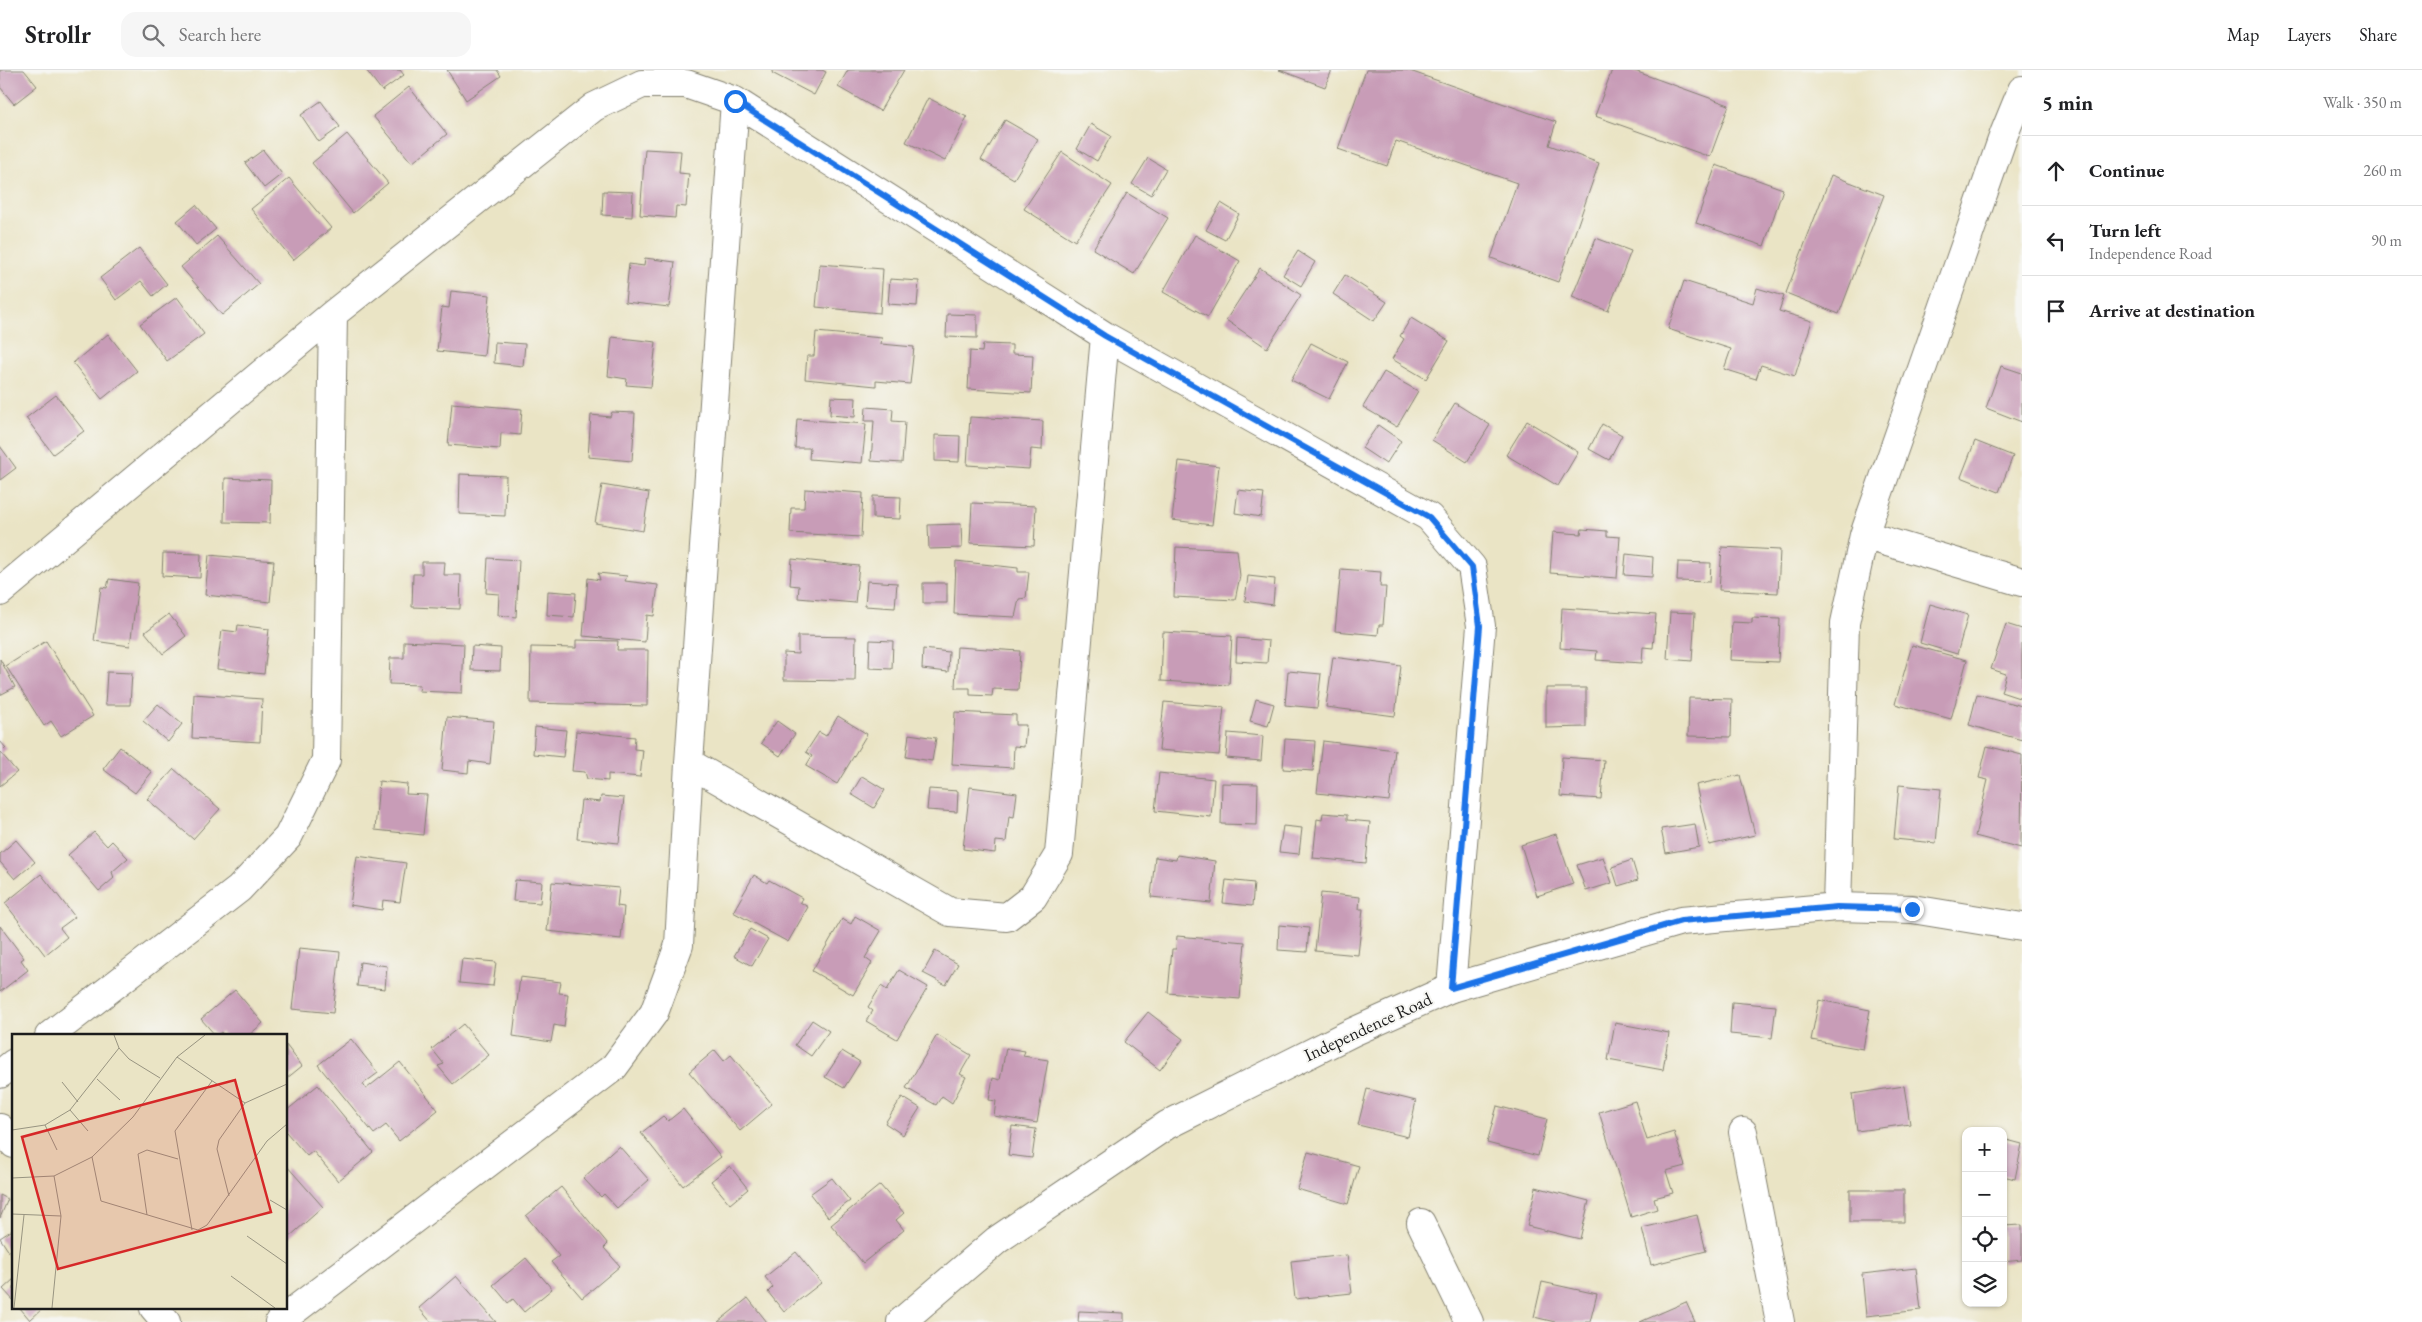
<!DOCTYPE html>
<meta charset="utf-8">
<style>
body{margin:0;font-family:"EB Garamond",serif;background:#f6f6f6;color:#202124}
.controls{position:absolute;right:15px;bottom:15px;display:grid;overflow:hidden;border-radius:10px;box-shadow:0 1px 4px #0004}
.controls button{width:45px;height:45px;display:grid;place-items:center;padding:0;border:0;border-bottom:1px solid #e0e0e0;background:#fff;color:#202124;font:25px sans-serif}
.stop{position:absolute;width:15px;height:15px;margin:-11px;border:4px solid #1a73e8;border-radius:50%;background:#fff}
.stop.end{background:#1a73e8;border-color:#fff;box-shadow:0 1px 5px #0008}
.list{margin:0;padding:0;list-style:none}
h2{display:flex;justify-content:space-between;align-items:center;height:65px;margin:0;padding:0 20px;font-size:21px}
h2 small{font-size:16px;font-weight:400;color:#757577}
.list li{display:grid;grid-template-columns:32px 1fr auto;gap:15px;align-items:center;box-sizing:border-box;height:70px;padding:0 20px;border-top:1px solid #e0e0e0}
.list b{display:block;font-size:19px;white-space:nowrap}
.list p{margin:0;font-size:16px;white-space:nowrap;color:#757577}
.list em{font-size:16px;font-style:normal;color:#757577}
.icon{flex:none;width:28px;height:28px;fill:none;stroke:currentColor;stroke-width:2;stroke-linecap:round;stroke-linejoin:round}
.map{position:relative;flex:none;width:2022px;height:1252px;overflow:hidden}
header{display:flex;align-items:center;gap:30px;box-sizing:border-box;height:70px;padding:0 25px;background:#fff;border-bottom:1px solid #e0e0e0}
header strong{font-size:24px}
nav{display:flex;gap:28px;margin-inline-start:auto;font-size:18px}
.search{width:350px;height:45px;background:#f6f6f6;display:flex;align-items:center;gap:12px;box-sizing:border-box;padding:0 18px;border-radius:15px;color:#757577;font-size:19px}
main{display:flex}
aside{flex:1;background:#fff}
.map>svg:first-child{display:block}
.building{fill:#c89cb7}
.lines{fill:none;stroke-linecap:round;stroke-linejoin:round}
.minor-casing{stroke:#838070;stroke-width:30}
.tertiary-casing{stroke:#838070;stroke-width:30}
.minor{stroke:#fff;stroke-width:28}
.tertiary{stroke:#fff;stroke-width:28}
.route{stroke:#1a73e8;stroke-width:6}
.labels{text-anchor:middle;stroke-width:4;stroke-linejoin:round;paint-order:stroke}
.street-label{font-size:18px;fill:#1c1c1c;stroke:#f6f6f2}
.inset-road{fill:none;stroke:#989481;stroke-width:1}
.view{fill:#d62828;fill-opacity:0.15;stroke:#d62828;stroke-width:2.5}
.inset-edge{fill:none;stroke:#1c1c1c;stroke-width:2.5}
</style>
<header>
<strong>Strollr</strong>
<div class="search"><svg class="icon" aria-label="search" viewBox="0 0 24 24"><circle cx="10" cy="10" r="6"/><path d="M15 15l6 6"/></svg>Search here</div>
<nav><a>Map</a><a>Layers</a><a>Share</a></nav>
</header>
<main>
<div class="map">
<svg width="2022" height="1252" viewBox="0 0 2022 1252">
<rect width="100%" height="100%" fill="#f6f6f2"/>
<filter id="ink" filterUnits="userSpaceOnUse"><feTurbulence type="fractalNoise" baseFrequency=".02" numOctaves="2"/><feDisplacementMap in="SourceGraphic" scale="10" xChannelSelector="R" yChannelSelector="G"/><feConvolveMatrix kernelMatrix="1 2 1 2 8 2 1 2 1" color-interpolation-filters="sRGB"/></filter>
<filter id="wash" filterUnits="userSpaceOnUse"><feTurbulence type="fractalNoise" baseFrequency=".0096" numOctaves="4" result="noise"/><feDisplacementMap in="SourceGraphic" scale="20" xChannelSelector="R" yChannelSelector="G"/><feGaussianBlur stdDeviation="1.12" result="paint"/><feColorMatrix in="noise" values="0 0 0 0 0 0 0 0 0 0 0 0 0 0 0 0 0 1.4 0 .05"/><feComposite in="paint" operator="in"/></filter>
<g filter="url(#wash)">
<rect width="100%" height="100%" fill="#eae4c5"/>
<g id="blocks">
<path class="building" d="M0 0H24L37 16 14 34 0 17Z
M366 0H400L404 5 382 21Z
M447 0H497L501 6 466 30Z
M774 0H822L826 2 814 25 772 3Z
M848 0H904L880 41 838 17Z
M1279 0H1332L1325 17Z
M1366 0H1407L1556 52 1549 75 1599 93 1558 212 1491 188 1517 113 1396 71 1387 96 1338 79Z
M1612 0H1632L1729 35 1710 87 1595 46Z
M409 17 447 64 412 93 373 46Z
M928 28 967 47 945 91 906 72Z
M321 31 340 57 319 72 301 45Z
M1005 50 1038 69 1014 109 981 90Z
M1091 54 1111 66 1097 91 1077 79Z
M347 64 388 113 353 143 312 93Z
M645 79 681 81 679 103 689 104 686 137 676 136 675 148 640 145Z
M263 80 282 104 264 118 245 93Z
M1062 82 1112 115 1075 171 1024 139Z
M1148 88 1166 99 1151 125 1132 114Z
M1716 95 1783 119 1764 176 1696 153Z
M1831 105 1884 125 1839 244 1786 223Z
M289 108 331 158 293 190 251 139Z
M603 121 633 122 632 147 602 145Z
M1127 123 1168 148 1134 204 1093 179Z
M1221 133 1239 144 1225 170 1206 160Z
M196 135 216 159 196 175 177 151Z
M1195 165 1240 191 1208 247 1163 222Z
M217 166 259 214 222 245 181 197Z
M1596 168 1631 181 1608 241 1572 227Z
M139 178 167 214 153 226 141 211 116 230 100 208Z
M1298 181 1315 192 1301 216 1283 205Z
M645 188 675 192 669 237 625 232 629 194 644 196Z
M820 194 883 199 880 243 816 237Z
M1260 198 1301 225 1267 278 1226 250Z
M1345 205 1387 232 1374 251 1333 224Z
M890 209 919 211 917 236 888 234Z
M1684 211 1753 233 1757 218 1784 226 1779 241 1812 251 1795 306 1761 295 1756 309 1724 299 1731 279 1668 259Z
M451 221 490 225 484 286 437 281 442 237 449 238Z
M177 227 204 264 167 291 140 254Z
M947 244 977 245V268L946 267Z
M1411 248 1449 271 1426 309 1392 289 1404 269 1400 266Z
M816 262 882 268 881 274 914 277 910 314 876 311V316L805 309 807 286H814Z
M108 264 137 301 102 329 73 293Z
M612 267 656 272 651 317 626 315 627 309 608 306Z
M495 272 525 274 523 296 494 293Z
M1311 273 1348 292 1329 329 1291 310Z
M983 274 1012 275V284L1033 285 1031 323 968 319 970 281 982 282Z
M2001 296 2022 303V352L1986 338Z
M1384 302 1418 321 1397 357 1363 337Z
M56 325 84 361 53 384 26 348Z
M831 327 856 328 855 347 830 345Z
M452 333 522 339 520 365 501 363 500 379 448 375Z
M1455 333 1490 355 1467 392 1432 370Z
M866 337 893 339 892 351 905 352 902 393 871 391 874 351H865Z
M612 342 635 343 632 391 588 387 591 345 610 347Z
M970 347 1043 351 1042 380 1031 379 1029 399 967 395Z
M797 349 866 354 862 393 809 389 810 378H795Z
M1527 351 1578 382 1558 416 1506 385Z
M1602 354 1622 365 1609 390 1589 379Z
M1378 355 1401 371 1386 394 1362 378Z
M935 365 960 366 959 392 935 391Z
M1975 371 2013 386 1999 422 1961 407Z
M0 376 16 398 0 410Z
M1179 391 1219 396 1212 455 1172 450Z
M460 404 506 406 505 446 459 444Z
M225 408 271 410 270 453 224 452Z
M602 415 649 423 643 461 595 453Z
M805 419 863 423 861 467 790 463 791 438H804Z
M1238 420 1264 423 1261 447 1235 443Z
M873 426 901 427 900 449 873 448Z
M972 433 1036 436 1034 476 970 473Z
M961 454 962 478 929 479 928 455Z
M1582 459 1607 461V466L1620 467 1617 508 1550 503 1553 462 1581 464Z
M1176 477 1237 480 1240 506 1235 530 1174 527Z
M1722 477 1780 480 1778 523 1719 520Z
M163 483 201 484 200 508 162 506Z
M1626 484 1653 487 1652 507 1624 505Z
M209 485 274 491 270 532 205 525Z
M488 488 519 490 516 547 498 545 499 524 486 523Z
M792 489 859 496 855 533 798 528 799 516 790 515Z
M956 491 1018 498V502H1029L1026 528 1019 529 1015 547 954 544Z
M422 492H445L444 505H461L460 539 412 537 413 504H422Z
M1678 492 1711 493 1710 512 1677 511Z
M1341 499 1381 502 1380 517H1386L1383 555H1379L1378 565 1335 561Z
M598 503 627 506 625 511 658 515 654 546 647 545 645 572 583 566 588 508 600 510Z
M1248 506 1275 509 1273 535 1245 531Z
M109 509 138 513 130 576 94 571 101 517 107 518Z
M867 511 897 513 895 538 865 536Z
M923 513H947V533H923Z
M548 521 576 523 574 547 547 545Z
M1930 534 1968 545 1957 584 1920 573Z
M1562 538 1656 544 1653 578 1643 577 1642 593 1596 590 1597 581 1560 578Z
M1670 542 1695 543 1692 591 1667 589Z
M169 544 186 566 163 584 145 562Z
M1752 548 1780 549 1778 592 1730 590 1732 552 1752 553Z
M2006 554 2022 559V629L2001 622 2006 604 1991 599Z
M238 555 269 559 264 604 217 599 222 560 237 562Z
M1163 562 1232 566 1229 615 1161 611Z
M798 566 856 567 855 611 784 610V583L798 584Z
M1237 568 1269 571 1267 593 1236 591Z
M576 570 618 571 617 580H648L647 636 530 633 531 577 576 578Z
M870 570 893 571 892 599 869 598Z
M46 571 93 646 61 666 51 651 44 656 6 596Z
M404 571 464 574 462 623 419 621 420 615 389 614 390 588H404Z
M1912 575 1967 590 1951 649 1895 634Z
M472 576 501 578 500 601 471 600Z
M957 577 1020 581 1018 620 993 619 992 626 970 625V618H955Z
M923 579 949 582 948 602 922 599Z
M1333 587 1401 596 1395 646 1326 637Z
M0 589 15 617 0 625Z
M1288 601 1321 604 1317 638 1285 635Z
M107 602 132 603 130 635H105Z
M1546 618H1586V657L1546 658Z
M194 624 262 629 260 672 192 668Z
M1977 624 2022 636V670L1969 655Z
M1689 628 1732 629 1731 667 1688 666Z
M1256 629 1274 634 1268 656 1250 651Z
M1164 632 1224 637 1219 685 1159 680Z
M158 634 182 654 168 672 143 651Z
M955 642 1016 645V655H1026L1024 677 1014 676 1013 698 952 694Z
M838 646 867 664 837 714 806 696 812 686 806 682 819 662 826 666Z
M447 647 494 651 490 694 469 691 468 703 442 700Z
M777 651 795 664 780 686 761 673Z
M535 657 566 660 563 687 533 684Z
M576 661 635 667 634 679 643 680 640 707 608 704V711L587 709 585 702 572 701Z
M1228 663 1263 666 1261 691 1226 688Z
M909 664 936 668 932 691 906 687Z
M1285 669 1315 671 1313 701 1283 699Z
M0 671 6 678 1 683 17 702 0 716Z
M1323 671 1395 680 1389 731 1317 723Z
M1987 676 2022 685 2021 778 1975 766 1988 710 1979 708Z
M120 677 152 702 135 723 103 699Z
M1562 687 1604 690 1601 729 1560 726Z
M174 699 220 739 193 769 147 729Z
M1159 703 1214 709 1211 747 1155 741Z
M1740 705 1755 765 1709 775 1696 715Z
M862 706 885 720 874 738 851 724Z
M379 711 407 714 406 724 427 725 423 765 375 760Z
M1222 713 1258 714 1257 755 1221 754Z
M1899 715 1941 719 1936 773 1894 769Z
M970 717 1017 723 1014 747 1009 746 1006 772 996 771 995 783 963 779Z
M929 719 958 721 957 742 927 740Z
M601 726 624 728 619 773 577 769 581 730 600 732Z
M1323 743 1347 745V750L1370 752 1366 793 1313 788 1317 749 1322 750Z
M1695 754 1699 777 1666 783 1661 759Z
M1283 756 1302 758 1299 784 1279 782Z
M94 762 107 776 112 771 128 788 112 802 114 808 99 821 68 785Z
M1556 764 1573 814 1537 826 1521 775Z
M16 770 35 792 15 809 0 792V784Z
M1177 785 1215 791 1211 833 1151 827 1155 787 1176 790Z
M357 786 406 793 400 832 383 830 382 840 350 835Z
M1603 787 1612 813 1586 821 1577 795Z
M1632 790 1638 810 1618 816 1612 797Z
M41 804 75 847 60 858 67 867 45 885 5 833Z
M754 805 767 813 769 810 802 828 800 832 808 837 788 872 733 842Z
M515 810 542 812 540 833 513 831Z
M1226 810 1254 813 1252 836 1223 833Z
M552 812 619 818 617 836 624 837 621 869 547 861Z
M1321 823 1360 827 1359 839H1363L1358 885 1315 881Z
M855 846 881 861 865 888 872 893 853 925 812 901 842 849 851 854Z
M1279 855 1309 858 1307 882 1278 880Z
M0 856 24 888 21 890 28 900 0 922Z
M750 859 768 869 752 896 734 886Z
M1177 866 1245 872 1240 929 1168 923 1172 879H1176Z
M299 878 340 882 333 943 292 939Z
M935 881 958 894 946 915 923 903Z
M462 889 496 892 493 916 459 913Z
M360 892 387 896 385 919 357 916Z
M899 900 928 917 897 969 866 951 873 941 868 937 881 916 887 920Z
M520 907 561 912 559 923 568 924 564 957 554 955 551 972 513 966Z
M235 920 263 953 248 966H225L221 962 216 966 201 949Z
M1819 930 1870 940 1863 979 1811 970Z
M1732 932 1776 936 1772 968 1730 964Z
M1148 942 1183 969 1160 1000 1124 972Z
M812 950 829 961 811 986 795 975Z
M1615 953 1669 963 1663 1000 1608 990Z
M463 954 489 985 453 1014 438 996 444 994 432 979Z
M937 965 971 985 960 1004 966 1007 952 1033 942 1026 936 1035 906 1018Z
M351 969 378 1003 363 1014 366 1019 400 992 438 1040 399 1071 386 1055 374 1064 318 995Z
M286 975 302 996 286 1009Z
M1006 978 1025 981 1023 986 1048 990 1037 1053 994 1046 996 1031 989 1030 993 1008 1000 1010Z
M715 980 724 991 731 985 772 1034 740 1061 689 1002Z
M842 981 860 992 844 1018 825 1007Z
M318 1015 373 1082 338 1111 313 1081 307 1086 286 1062V1041Z
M1904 1016 1910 1054 1857 1061 1852 1024Z
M1367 1019 1416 1031 1408 1067 1358 1055Z
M902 1027 920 1038 903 1065 885 1053Z
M1635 1031 1647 1070 1674 1062 1685 1096 1666 1101 1673 1123 1654 1128 1657 1139 1631 1147 1599 1042Z
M1497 1036 1547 1049 1538 1086 1487 1073Z
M683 1039 721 1087 683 1116 641 1063 663 1046 668 1051Z
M1012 1056 1036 1059 1032 1088 1008 1085Z
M2003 1069 2022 1074 2015 1109 2003 1106Z
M619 1076 649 1110 617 1138 604 1124 601 1127 583 1108Z
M1308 1082 1359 1096 1348 1134 1297 1119Z
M286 1095 323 1137 288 1168 286 1166Z
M730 1096 748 1119 730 1134 711 1111Z
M832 1108 850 1131 828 1147 810 1124Z
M880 1115 904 1143 896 1150 904 1160 863 1193 831 1155Z
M561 1117 608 1174 604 1178 620 1196 582 1228 551 1192 559 1186 526 1146Z
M1536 1117 1589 1131 1580 1169 1527 1156Z
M1850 1120H1904V1152H1850Z
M0 1125 8 1129 0 1148Z
M1697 1145 1706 1181 1651 1195 1642 1158Z
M2022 1155V1190L2003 1192V1156Z
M14 1159V1183L11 1185 0 1168Z
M796 1182 821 1213 784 1242 768 1222 773 1217 765 1207Z
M1347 1185 1352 1223 1295 1229 1291 1191Z
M526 1188 552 1219 524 1242 513 1229 508 1233 493 1215Z
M1916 1198 1921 1240 1866 1246 1862 1204Z
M456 1206 496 1252H431L419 1238Z
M14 1209V1231L3 1219Z
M1542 1212 1597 1224 1590 1252H1555L1534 1247Z
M748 1228 767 1252H718Z
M1686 1232 1695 1252H1640Z
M20 1238H43L30 1250Z
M1079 1241 1124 1243V1252H1078Z"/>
</g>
</g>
<g filter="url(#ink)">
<use href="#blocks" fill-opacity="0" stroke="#838070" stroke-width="1"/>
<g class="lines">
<defs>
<path id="minor" d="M1864 465 2022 512
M0 522 333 244 594 37 642 14H686L735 31 1105 266 1429 447 1472 497 1481 556 1451 918
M689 693 950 842 1007 847 1033 827 1059 784 1105 266
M1837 837 1845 553 1864 465 2004 64 2022 20
M49 966 239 819 288 767 326 690 333 244
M0 1004 14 993
M0 1058 14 1074
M1743 1062 1780 1252
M1421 1153 1469 1252
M154 1238 166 1252
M279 1252 614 997 654 943 679 875 689 693 735 31"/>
<path id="tertiary" d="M901 1252 997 1170 1167 1055 1353 962 1451 918 1681 851 1837 837 1912 839 2022 857"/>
</defs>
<use href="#minor" class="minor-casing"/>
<use href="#tertiary" class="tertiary-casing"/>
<use href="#minor" class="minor"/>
<use href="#tertiary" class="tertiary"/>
</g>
</g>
<g class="lines" filter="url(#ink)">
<path class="route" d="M735 31 1105 266 1429 447 1472 497 1480 556 1451 918 1681 851 1837 837 1912 839"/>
</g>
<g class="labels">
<g class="street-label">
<text transform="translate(1368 957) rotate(-25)" y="6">Independence Road</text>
</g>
</g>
<g transform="translate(12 964)">
<rect width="275" height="275" fill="#eae4c5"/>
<path class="inset-road" d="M102 1 107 14 117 25 148 44M165 23 233 69M85 45 108 66M50 48 66 68M58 76 76 97M33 91 45 116M0 96 33 91 58 76 107 14M80 123 89 167 186 196 195 191 255 107 275 90M0 144 42 142 80 123 121 83 165 23 193 1M217 162 205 115 207 106 233 69 275 50M258 166 275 176M0 180 49 182M135 181 126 120 135 116 166 125M180 196 163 97 200 47M235 202 275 230M219 242 263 274M2 274 12 181M40 274 49 182 42 142"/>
<path class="view" d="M223 46 259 178 46 235 10 103Z"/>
<rect width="275" height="275" class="inset-edge"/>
</g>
</svg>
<div class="controls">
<button>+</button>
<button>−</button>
<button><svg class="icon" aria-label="locate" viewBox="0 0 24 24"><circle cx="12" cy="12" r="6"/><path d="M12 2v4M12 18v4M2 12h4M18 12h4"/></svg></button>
<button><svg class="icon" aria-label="layers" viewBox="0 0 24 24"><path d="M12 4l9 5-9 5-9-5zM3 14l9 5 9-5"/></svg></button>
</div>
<div class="stop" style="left:735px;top:31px"></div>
<div class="stop end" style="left:1912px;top:839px"></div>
</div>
<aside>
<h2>5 min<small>Walk · 350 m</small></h2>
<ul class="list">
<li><svg class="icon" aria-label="ahead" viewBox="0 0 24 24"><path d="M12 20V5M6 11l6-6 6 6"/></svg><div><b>Continue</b></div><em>260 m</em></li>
<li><svg class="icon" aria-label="left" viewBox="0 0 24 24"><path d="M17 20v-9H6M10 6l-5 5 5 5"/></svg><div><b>Turn left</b><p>Independence Road</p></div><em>90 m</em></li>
<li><svg class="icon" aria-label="arrive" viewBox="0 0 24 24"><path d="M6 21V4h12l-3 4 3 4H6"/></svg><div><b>Arrive at destination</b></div></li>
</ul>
</aside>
</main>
